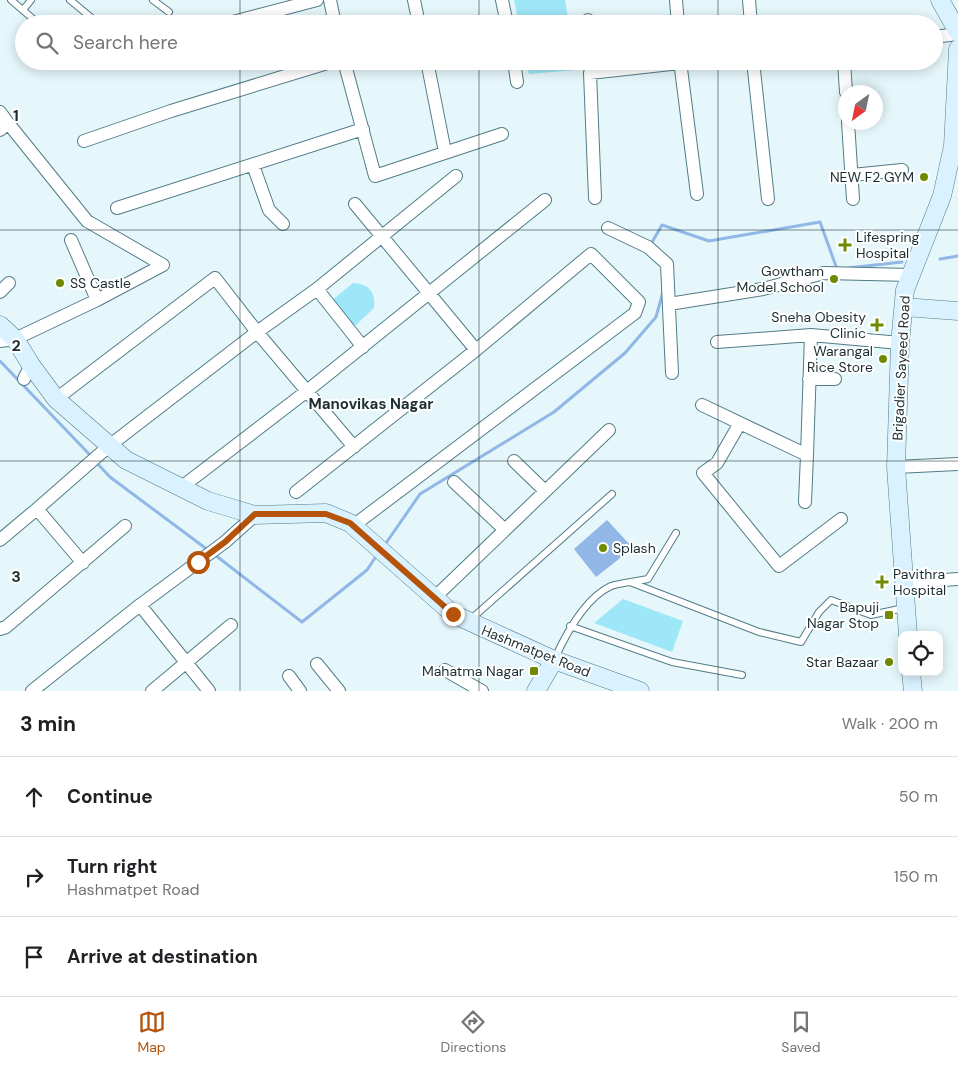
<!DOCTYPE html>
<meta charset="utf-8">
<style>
body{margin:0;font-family:"DM Sans",sans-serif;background:#f2f2f2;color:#202124}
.controls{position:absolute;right:15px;bottom:15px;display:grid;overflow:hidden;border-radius:10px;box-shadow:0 2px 12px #0003}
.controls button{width:45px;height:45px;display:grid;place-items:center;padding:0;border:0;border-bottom:1px solid #e0e0e0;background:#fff;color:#202124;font:25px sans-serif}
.compass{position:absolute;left:838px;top:85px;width:45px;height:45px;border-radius:50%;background:#fff;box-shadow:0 2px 12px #0003;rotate:213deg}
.stop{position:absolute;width:15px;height:15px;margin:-11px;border:4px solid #b45309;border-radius:50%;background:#fff}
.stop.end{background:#b45309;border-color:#fff;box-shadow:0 1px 5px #0008}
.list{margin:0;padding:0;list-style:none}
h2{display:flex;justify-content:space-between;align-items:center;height:65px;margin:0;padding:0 20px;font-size:21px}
h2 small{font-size:16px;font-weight:400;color:#757577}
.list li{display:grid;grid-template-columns:32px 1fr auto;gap:15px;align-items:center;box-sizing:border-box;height:80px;padding:0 20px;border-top:1px solid #e0e0e0}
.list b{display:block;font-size:19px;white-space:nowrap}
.list p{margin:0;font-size:16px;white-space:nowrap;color:#757577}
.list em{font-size:16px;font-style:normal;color:#757577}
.icon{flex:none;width:28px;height:28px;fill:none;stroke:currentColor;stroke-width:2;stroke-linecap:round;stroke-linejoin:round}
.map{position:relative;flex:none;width:958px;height:691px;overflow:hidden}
.search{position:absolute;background:#fff;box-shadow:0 2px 12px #0003;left:15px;right:15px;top:15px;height:55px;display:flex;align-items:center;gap:12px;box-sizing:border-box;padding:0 18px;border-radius:28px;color:#757577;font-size:19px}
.sheet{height:305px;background:#fff}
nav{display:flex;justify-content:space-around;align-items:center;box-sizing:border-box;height:70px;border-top:1px solid #e0e0e0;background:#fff;font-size:14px;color:#757577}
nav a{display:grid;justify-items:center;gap:2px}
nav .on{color:#b45309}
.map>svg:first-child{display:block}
.green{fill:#9ee7f9}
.water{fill:#90b7e6}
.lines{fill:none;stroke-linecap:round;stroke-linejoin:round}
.stream{stroke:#90b7e6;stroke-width:3}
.lane-casing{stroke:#527c87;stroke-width:8}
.street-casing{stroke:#527c87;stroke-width:14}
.secondary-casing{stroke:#527c87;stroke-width:19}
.lane{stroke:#fff;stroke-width:6}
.street{stroke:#fff;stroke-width:12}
.secondary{stroke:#daf2ff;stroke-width:18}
.route{stroke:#b45309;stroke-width:6}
.grid{fill:none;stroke:#1c2e32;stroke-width:1;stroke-opacity:0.55}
.poi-dot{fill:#6f8a00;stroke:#fff;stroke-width:2}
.labels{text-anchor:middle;stroke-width:4;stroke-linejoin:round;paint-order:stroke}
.poi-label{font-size:14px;fill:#1c2e32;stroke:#fff;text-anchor:end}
.street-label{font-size:14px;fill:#1c2e32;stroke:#fff}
.neighbourhood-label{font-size:15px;font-weight:bold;fill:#1c2e32;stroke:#fff}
.grid-label{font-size:16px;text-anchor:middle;font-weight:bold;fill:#1c2e32;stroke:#fff;stroke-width:4;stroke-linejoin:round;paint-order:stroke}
</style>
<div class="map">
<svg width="958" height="691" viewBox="0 0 958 691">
<rect width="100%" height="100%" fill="#e5f7fb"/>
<path class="green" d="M514 0H565L569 24H519Z
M526 61H575L576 70 529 74Z
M353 283C369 284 376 292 374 308L356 325 352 327 331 301Z
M623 599 683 621 672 652 594 623Z"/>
<path class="water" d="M607 520 633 548 596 577 574 549Z"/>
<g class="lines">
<path class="stream" d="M651 244 662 225 709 241 820 222 837 269H839
M940 259 958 256
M848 268 902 262
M0 361 91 456
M95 461 110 477 208 550
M384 546 420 494 554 412 625 353 656 317 663 292
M215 555 302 622 367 570 377 555"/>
<defs>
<path id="lane" d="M11 0 39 24
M70 0 99 24
M153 0 169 12
M23 10 31 0
M631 582 648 579 676 533
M470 620 612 494
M570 626 672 662 742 675
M555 658C566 634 585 598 611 586 617 584 624 583 630 582L759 632 801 642 819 612 831 600 871 615 904 608"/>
<path id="street" d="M330 0 335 24
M414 0 419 24
M502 0 507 24
M676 0 678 24
M749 0 751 24
M588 20V24
M225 24 317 0
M934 37 958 34
M344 61 375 176 502 134
M427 61 445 152
M514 61 517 82
M680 61 697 194
M753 61 768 199
M844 61 846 92
M0 112 8 123
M848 122 853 199
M0 130 8 123 87 221 163 265
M84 141 171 111 334 61
M253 165 269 210 283 224
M852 175 902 170
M595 198 590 73 698 61
M355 204 476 350
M117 208 363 129
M608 228 648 247 667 264 672 373
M71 240 97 300
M317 289 363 347
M0 292 9 283
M669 304 763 289 824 273 911 275
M0 341 15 339 97 300 163 265
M717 342 811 335 900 343
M24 379 31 365
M809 379H835
M56 399 215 278 257 332 354 447
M702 405 807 455 805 502
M740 423 717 463 703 473 779 566 841 519
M807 455 811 335
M514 461 545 491
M896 467 958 464
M454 482 505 530
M183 486 307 391 545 200
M296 492 476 350 591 254 639 302 635 313 353 526
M0 540 37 509
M83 563 37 509 109 446 257 332 317 289 456 176
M903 583 958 579
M433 599 609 430
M140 605 209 691
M0 629 6 627 125 526
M317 664 339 691
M445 670 482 691
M289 676 300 691
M32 691 140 605 225 542 255 515
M152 691 231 625"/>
<path id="secondary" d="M940 0 958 32
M904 307 958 311
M0 325 15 339 31 365 56 399 126 460 208 501 255 515 326 513 350 523 453 614 554 660 640 691
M908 635 896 467 900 343 905 290 942 196 953 146 958 49
M911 672 913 691
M536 691 554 660"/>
</defs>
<use href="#lane" class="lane-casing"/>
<use href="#street" class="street-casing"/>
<use href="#secondary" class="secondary-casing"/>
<use href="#lane" class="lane"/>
<use href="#street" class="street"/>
<use href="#secondary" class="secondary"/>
</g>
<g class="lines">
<path class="route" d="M198 562 225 542 255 514H326L350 523 453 614"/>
</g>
<path class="grid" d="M240 0V24M479 0V24M718 0V24M240 61V691M479 61V691M718 61V691M0 230H958M0 461H958"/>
<g class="poi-dot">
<circle cx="924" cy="177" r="5"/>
<path d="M842.5 237.5h5v5h5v5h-5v5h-5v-5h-5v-5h5z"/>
<circle cx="834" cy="279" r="5"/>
<circle cx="60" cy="283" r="5"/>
<path d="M874.5 317.5h5v5h5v5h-5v5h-5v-5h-5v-5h5z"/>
<circle cx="883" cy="359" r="5"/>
<circle cx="603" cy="548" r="5"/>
<path d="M879.5 574.5h5v5h5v5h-5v5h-5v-5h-5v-5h5z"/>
<rect x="884" y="610" width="10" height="10" rx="2.5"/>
<circle cx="889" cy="662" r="5"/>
<rect x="529" y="666" width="10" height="10" rx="2.5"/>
</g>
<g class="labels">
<g class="poi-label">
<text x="914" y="182">NEW F2 GYM</text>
<text x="856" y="242" text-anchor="start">Lifespring<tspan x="856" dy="16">Hospital</tspan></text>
<text x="824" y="276">Gowtham<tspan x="824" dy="16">Model School</tspan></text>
<text x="70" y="288" text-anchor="start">SS Castle</text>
<text x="866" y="322">Sneha Obesity<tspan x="866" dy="16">Clinic</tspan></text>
<text x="873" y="356">Warangal<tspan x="873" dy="16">Rice Store</tspan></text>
<text x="613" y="553" text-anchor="start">Splash</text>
<text x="893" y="579" text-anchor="start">Pavithra<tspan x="893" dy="16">Hospital</tspan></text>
<text x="879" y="612">Bapuji<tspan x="879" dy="16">Nagar Stop</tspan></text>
<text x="879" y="667">Star Bazaar</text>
<text x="524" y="676">Mahatma Nagar</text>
</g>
<g class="street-label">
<text transform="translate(901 368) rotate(-87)" y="5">Brigadier Sayeed Road</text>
<text transform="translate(536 651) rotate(22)" y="5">Hashmatpet Road</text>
</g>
<g class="neighbourhood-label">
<text x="371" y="409">Manovikas Nagar</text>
</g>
</g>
<g class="grid-label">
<text x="16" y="121">1</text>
<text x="16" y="351">2</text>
<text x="16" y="582">3</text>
</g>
</svg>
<div class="controls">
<button><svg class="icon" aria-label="locate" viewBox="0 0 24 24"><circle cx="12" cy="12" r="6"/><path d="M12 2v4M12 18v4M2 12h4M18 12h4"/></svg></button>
</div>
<svg class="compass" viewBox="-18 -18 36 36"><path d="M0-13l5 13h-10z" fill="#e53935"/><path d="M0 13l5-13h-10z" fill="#757577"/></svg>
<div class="stop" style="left:198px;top:562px"></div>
<div class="stop end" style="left:453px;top:614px"></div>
<div class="search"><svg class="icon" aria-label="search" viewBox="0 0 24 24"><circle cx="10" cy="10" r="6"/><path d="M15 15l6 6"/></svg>Search here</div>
</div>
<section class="sheet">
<h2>3 min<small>Walk · 200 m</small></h2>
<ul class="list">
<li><svg class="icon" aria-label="ahead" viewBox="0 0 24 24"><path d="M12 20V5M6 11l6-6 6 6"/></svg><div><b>Continue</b></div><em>50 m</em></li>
<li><svg class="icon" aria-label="right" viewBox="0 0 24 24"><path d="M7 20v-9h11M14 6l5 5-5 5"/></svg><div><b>Turn right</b><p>Hashmatpet Road</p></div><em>150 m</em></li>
<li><svg class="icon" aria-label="arrive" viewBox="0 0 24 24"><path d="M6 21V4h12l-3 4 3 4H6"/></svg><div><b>Arrive at destination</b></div></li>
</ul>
</section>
<nav>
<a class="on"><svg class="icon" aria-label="map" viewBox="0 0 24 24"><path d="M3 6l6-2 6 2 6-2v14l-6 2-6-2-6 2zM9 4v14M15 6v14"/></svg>Map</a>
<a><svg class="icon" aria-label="directions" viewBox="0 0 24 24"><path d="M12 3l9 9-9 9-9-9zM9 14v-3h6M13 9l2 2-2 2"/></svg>Directions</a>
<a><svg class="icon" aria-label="saved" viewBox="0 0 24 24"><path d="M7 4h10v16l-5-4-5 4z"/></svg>Saved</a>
</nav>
